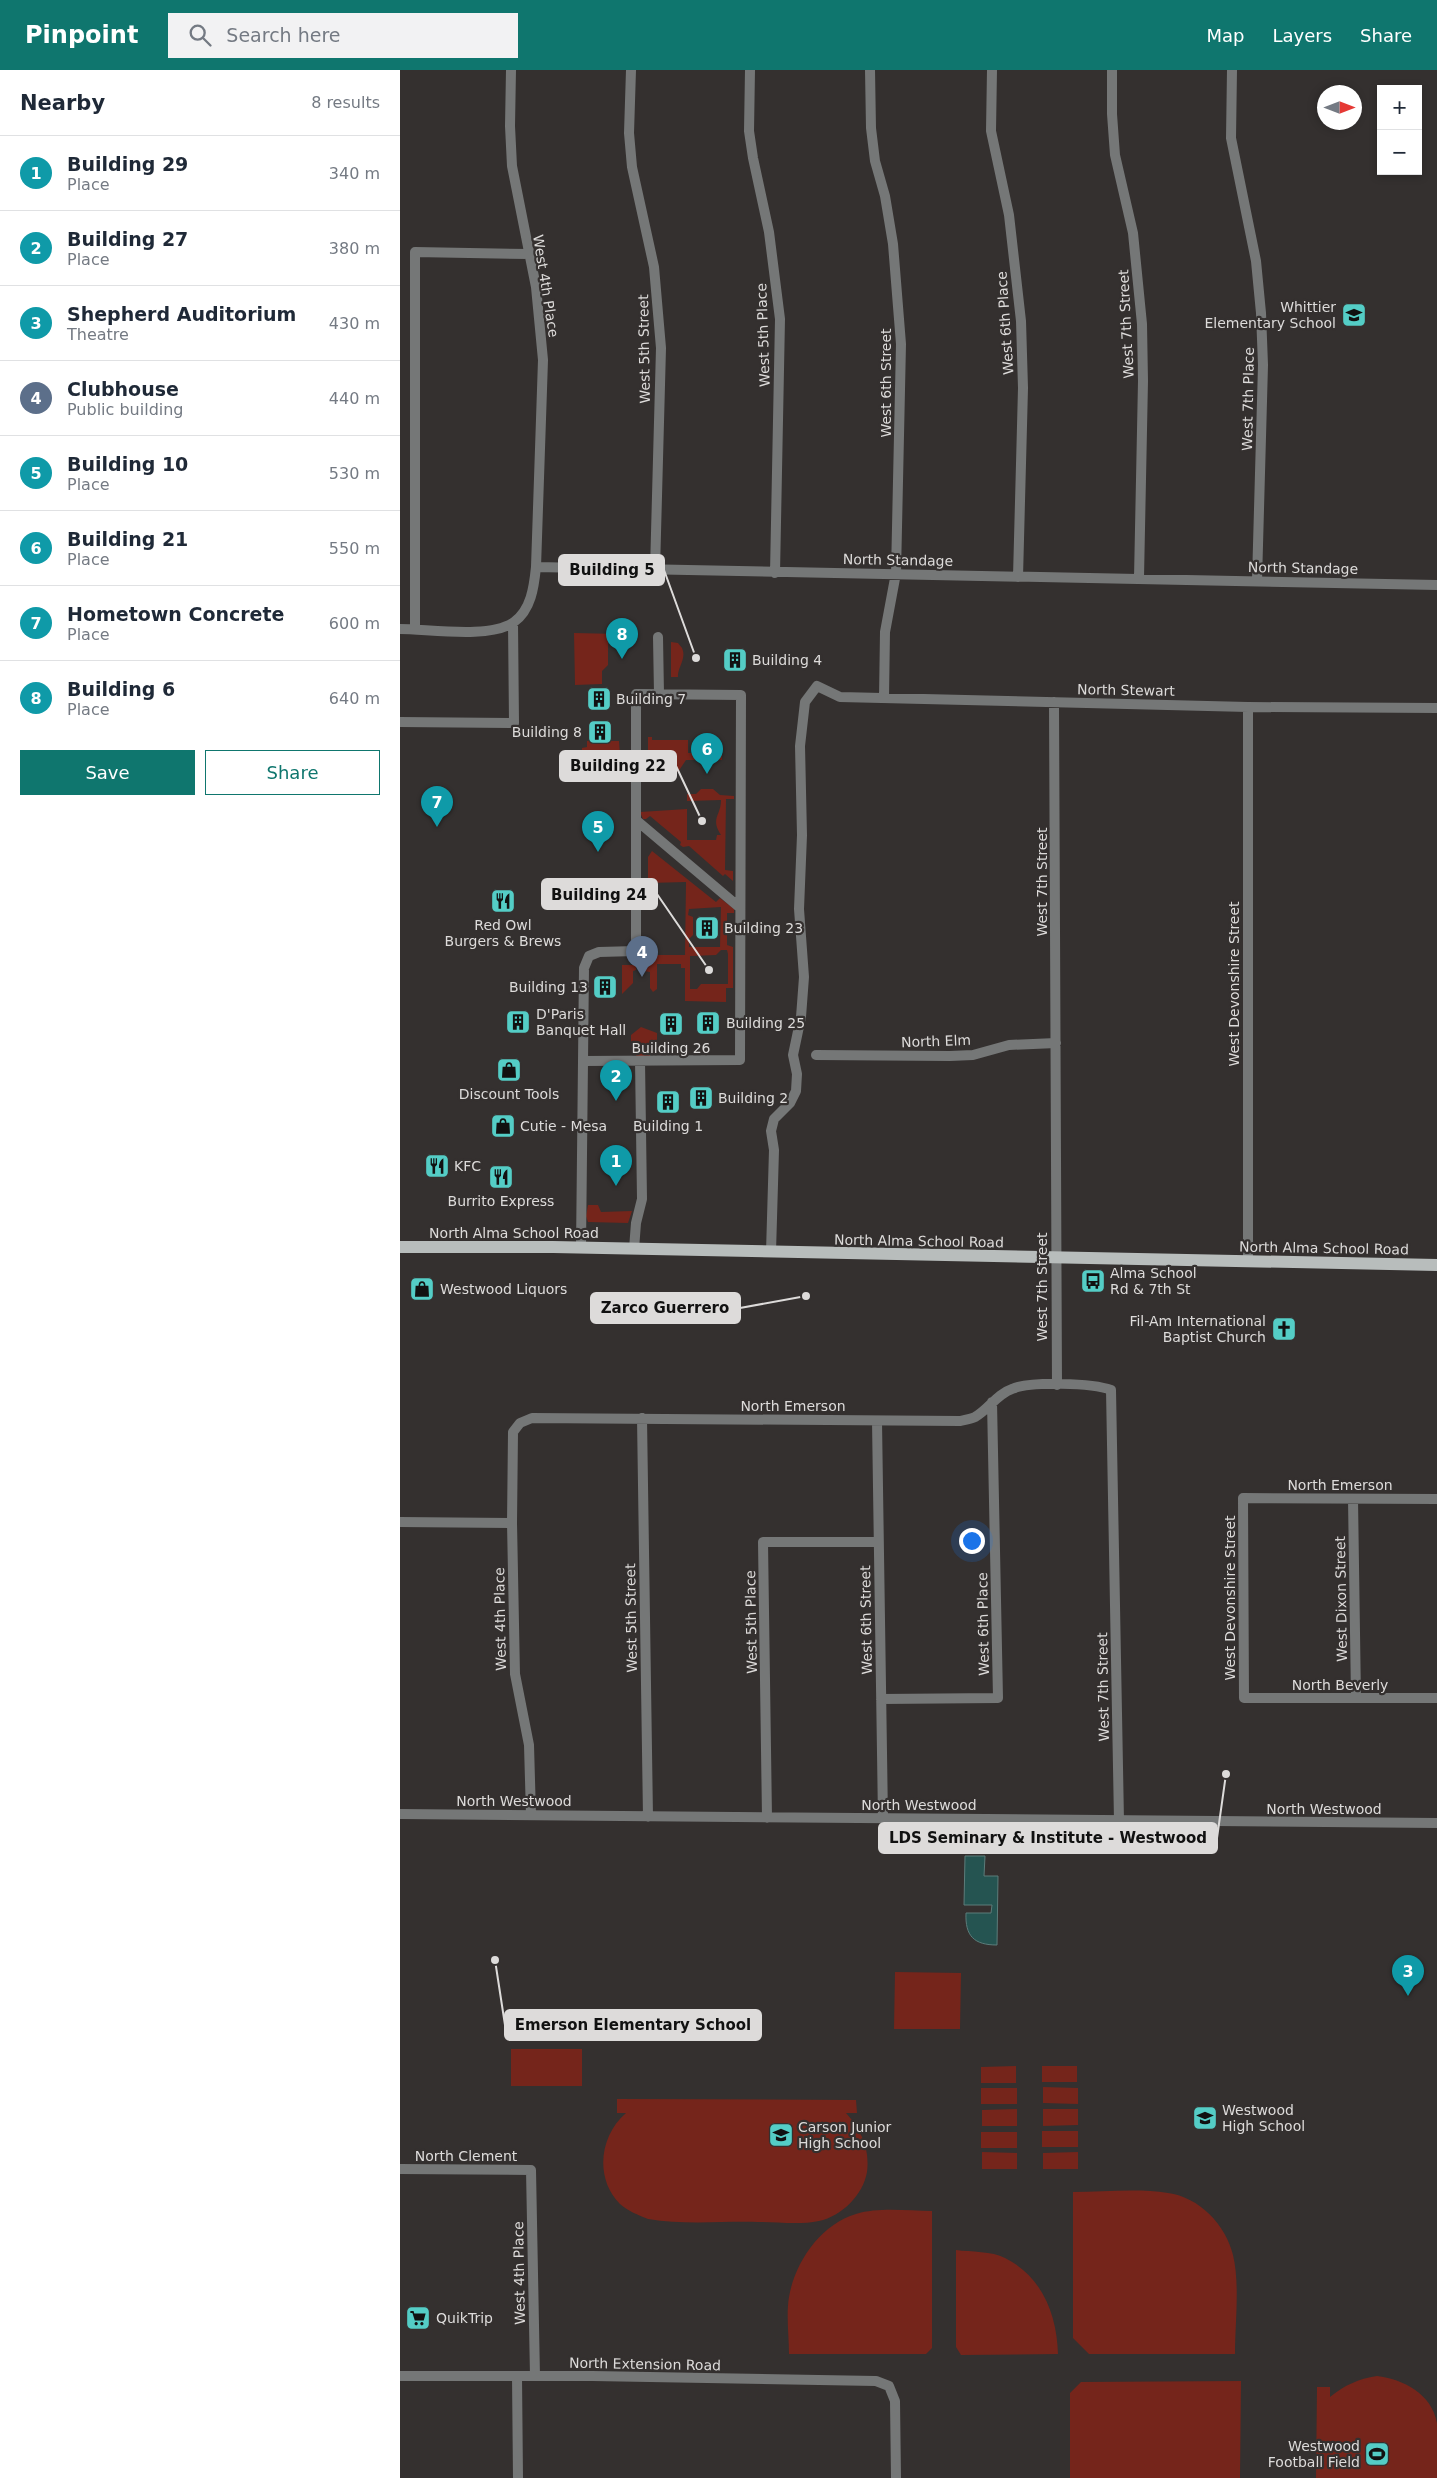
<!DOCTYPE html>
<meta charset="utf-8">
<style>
body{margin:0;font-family:"DejaVu Sans",sans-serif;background:#f2f2f3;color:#1f2937}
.controls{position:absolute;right:15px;top:15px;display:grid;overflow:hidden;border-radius:0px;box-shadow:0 2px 8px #0003}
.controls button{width:45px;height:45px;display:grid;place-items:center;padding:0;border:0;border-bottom:1px solid #e0e1e3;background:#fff;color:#1f2937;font:25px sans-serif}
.compass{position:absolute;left:917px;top:15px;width:45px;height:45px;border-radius:50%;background:#fff;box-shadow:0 2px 8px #0003;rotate:90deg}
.you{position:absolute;left:571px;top:1470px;width:18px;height:18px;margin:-12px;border:4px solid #fff;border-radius:50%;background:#1a73e8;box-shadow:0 0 0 8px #1a73e833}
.badge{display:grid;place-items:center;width:32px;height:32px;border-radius:50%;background:#0f766e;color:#fff;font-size:16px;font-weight:700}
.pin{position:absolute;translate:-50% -41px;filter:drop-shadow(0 1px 2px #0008)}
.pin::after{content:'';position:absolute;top:26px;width:18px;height:15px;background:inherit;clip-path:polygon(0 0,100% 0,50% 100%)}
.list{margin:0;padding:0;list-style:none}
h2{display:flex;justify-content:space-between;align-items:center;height:65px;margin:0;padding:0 20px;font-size:21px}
h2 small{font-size:16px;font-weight:400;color:#747a83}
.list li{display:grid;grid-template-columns:32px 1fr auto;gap:15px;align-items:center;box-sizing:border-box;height:75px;padding:0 20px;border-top:1px solid #e0e1e3}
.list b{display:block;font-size:19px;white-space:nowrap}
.list p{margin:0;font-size:16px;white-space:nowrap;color:#747a83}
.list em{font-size:16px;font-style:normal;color:#747a83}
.actions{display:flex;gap:10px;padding:15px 20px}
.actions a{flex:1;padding:11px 0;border:1px solid #0f766e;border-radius:0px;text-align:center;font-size:18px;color:#0f766e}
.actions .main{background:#0f766e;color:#fff}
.icon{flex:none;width:28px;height:28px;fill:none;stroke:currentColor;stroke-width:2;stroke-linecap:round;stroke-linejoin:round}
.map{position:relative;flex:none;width:1037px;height:2408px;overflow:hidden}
header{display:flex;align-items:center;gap:30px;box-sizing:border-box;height:70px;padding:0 25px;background:#0f766e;color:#fff}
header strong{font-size:24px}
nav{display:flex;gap:28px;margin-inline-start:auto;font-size:18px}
.search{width:350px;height:45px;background:#f2f2f3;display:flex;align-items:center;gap:12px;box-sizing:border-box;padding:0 18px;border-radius:0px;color:#747a83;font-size:19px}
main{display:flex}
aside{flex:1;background:#fff}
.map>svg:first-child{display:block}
.green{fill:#75251b;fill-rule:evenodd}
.water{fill:#255451;stroke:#5c7c7a}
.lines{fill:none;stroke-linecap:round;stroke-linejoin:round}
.minor{stroke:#757777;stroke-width:10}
.major{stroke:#b8bdbc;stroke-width:12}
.labels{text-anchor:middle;stroke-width:4.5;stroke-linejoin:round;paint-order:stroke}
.street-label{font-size:14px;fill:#dddbda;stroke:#34302f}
.poi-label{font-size:14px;fill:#dddbda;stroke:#34302f;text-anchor:start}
.leader{fill:none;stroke:#dddbda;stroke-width:2}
.callout-dot{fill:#dddbda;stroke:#34302f;stroke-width:2}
.callout{fill:#dddbda;stroke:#dddbda;stroke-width:2}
.callout-label{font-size:15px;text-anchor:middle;font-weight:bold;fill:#111}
</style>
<header>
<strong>Pinpoint</strong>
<div class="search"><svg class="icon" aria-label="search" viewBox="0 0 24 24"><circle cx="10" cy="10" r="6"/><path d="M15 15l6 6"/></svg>Search here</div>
<nav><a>Map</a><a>Layers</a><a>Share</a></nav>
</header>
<main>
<aside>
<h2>Nearby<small>8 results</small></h2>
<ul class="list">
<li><span class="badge" style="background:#0f9aa8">1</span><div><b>Building 29</b><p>Place</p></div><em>340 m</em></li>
<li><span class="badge" style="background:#0f9aa8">2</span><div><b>Building 27</b><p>Place</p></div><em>380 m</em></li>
<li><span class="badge" style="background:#0f9aa8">3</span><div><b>Shepherd Auditorium</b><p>Theatre</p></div><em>430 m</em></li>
<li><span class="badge" style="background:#5c6f8a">4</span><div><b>Clubhouse</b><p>Public building</p></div><em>440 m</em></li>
<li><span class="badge" style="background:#0f9aa8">5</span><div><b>Building 10</b><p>Place</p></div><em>530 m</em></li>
<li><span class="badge" style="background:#0f9aa8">6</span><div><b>Building 21</b><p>Place</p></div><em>550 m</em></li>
<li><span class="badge" style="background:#0f9aa8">7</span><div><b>Hometown Concrete</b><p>Place</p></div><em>600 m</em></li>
<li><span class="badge" style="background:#0f9aa8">8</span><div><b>Building 6</b><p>Place</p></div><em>640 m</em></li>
</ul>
<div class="actions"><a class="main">Save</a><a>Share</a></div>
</aside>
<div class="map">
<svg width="1037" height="2408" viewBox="0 0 1037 2408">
<rect width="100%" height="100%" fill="#34302f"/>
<path class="green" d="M174 563 218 564V569L208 570V595L202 601V614L175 615Z
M271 572 278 573C279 575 281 576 282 578 287 589 277 598 278 607H271Z
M248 667H252V670H288V683H322V690H286L278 702 276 700H248Z
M187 671H219L220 686 182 688V678L187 677Z
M301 719H313L320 725 334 726V729H326L325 800 333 801V811L325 804 323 806 289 776 283 777 280 775 281 772 250 746 246 749H243L240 742 287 739V770H316L317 765H321C310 748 321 746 321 730L287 731V724H296Z
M252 781 316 832 320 828 334 839V843H327V875L333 877V918H326V932L285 931V898H281V894H257V919L253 922 250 918V902L238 900 239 881 251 880 252 885H285L286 812 248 813V787ZM321 837 320 877H289V869L293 865V847L288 845 289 839ZM321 880H327L328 884V914H301L297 919H290V886L316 885Z
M222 895H236V900L233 901V913L222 924Z
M241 957 257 963V975L250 977V986H236V977L231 973V965Z
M188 1135H198L201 1142 232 1141 228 1153 188 1152 186 1146Z
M495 1902 561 1903 560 1959H494Z
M111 1979H182V2016H111Z
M616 1996V2013H581V1997Z
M642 1996H677V2012H642Z
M643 2017 678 2018V2034L643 2033Z
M617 2018V2034H581V2018Z
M217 2029 456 2030 457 2043H446C461 2060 470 2078 467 2102 463 2125 442 2146 419 2151 400 2155 377 2152 358 2152 322 2151 283 2155 248 2149 238 2145 228 2141 220 2134 194 2108 200 2065 226 2043H217Z
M617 2039V2056H582V2040Z
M643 2039H678V2055L643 2056Z
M642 2061H678V2077H642Z
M581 2062H617V2078H581Z
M582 2082 617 2083V2099H582Z
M678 2082V2099H643V2083Z
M673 2122C704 2122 738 2118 768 2123 799 2127 826 2155 833 2185 840 2214 835 2254 835 2284H689L673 2268Z
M532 2141V2278L526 2284H389C389 2266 386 2245 389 2227 395 2192 421 2154 456 2144 479 2137 508 2141 532 2141Z
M556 2180C571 2182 592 2181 605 2188 642 2206 657 2245 658 2284L561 2285 556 2277Z
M977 2306C1003 2309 1032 2324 1037 2353 1037 2370 1037 2391 1037 2408H916L917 2317H930V2327C945 2315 958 2309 977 2306Z
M841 2311 840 2408H670V2323L681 2312Z"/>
<path class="water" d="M565 1786H585L584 1806H598L597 1875C574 1875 565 1866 566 1843H591L592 1835H564Z"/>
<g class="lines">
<path class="minor" d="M111 0 110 56 112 96 136 217 143 290 136 497
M231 0 229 63 232 97 254 197 261 278 255 500
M350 0 349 61 353 88 369 162 380 249 375 503
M470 0 471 58 475 91 485 126 493 174 501 274 496 503 485 562 484 628
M592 0 591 61 609 145 621 251 623 318 618 507
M712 0V44L715 85 733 163 742 254 743 311 739 508
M832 0 831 68 856 191 861 243 863 295 857 511
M0 559C29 559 90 569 114 552 131 540 134 517 136 497L1037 515
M15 559V182L129 184
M258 567 259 624
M654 632 657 1315
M0 652 114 653 113 553
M180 701H236
M236 750 339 837
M416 985 550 986 573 985 609 975 656 973
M181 1178 184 898 189 886 199 882 236 881V624L341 625 340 990 183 991
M234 1179 236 1153 242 1129 240 991
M371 1182 374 1080 371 1061 374 1049 390 1033 396 1021 397 1004 393 985 401 947 404 907 399 839 402 765 400 676 405 632 417 616 440 627 848 637 1037 638
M848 1192V637
M242 1348 248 1747
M477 1351 483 1749
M953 1429 956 1628
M1037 1429 843 1428 844 1628H1037
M0 1452 112 1453
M481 1629 598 1628 592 1332
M0 1744 1037 1753
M131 1745 129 1675 115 1604 112 1453 113 1362 120 1353 132 1348 560 1351C565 1350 571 1349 575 1347 588 1340 597 1324 612 1319 630 1311 693 1313 711 1320L719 1751
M367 1748 363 1472H478
M0 2099 131 2100 135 2306
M0 2306H192L476 2311 489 2316 495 2331 496 2408
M117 2306 118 2408"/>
<path class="major" d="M0 1177H153L1037 1195"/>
</g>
<defs>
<symbol id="school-square" viewBox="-11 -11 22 22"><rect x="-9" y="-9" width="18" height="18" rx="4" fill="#54cdc6" stroke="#34302f"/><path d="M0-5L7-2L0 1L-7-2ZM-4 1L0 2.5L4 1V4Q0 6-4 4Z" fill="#111"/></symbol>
<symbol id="building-square" viewBox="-11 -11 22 22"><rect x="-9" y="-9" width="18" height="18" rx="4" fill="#54cdc6" stroke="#34302f"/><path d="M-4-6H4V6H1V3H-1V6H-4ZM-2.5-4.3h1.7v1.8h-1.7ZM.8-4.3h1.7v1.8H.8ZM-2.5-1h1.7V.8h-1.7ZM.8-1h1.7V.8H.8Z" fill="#111"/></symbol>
<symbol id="restaurant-square" viewBox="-11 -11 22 22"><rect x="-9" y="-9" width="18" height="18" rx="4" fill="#54cdc6" stroke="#34302f"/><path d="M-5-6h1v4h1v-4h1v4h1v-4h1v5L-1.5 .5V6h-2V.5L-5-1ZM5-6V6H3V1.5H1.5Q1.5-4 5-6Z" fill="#111"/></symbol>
<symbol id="shop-square" viewBox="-11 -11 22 22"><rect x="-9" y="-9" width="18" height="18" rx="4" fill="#54cdc6" stroke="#34302f"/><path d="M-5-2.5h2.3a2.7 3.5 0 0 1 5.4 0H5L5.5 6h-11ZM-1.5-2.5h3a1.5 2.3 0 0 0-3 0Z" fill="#111"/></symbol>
<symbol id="bus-square" viewBox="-11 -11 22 22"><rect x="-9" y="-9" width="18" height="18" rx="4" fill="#54cdc6" stroke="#34302f"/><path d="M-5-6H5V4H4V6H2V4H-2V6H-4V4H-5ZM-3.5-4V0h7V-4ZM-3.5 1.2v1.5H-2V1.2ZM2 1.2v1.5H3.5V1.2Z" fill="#111"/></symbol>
<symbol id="church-square" viewBox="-11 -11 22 22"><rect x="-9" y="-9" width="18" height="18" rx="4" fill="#54cdc6" stroke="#34302f"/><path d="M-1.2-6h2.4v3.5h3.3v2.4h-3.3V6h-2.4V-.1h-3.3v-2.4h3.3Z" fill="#111"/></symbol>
<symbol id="supermarket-square" viewBox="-11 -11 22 22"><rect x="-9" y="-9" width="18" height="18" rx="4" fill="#54cdc6" stroke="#34302f"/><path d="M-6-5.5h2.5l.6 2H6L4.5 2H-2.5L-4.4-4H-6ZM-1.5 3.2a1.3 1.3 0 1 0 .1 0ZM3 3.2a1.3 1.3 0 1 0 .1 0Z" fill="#111"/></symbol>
<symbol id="stadium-square" viewBox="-11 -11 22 22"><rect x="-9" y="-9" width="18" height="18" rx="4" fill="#54cdc6" stroke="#34302f"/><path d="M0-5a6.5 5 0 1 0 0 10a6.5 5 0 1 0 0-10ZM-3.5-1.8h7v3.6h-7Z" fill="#111"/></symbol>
</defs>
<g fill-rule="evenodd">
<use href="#school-square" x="940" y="231" width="28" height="28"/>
<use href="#building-square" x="321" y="576" width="28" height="28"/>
<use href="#building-square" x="185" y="615" width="28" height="28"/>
<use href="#building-square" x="186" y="648" width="28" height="28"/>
<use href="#restaurant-square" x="89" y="817" width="28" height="28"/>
<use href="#building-square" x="293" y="844" width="28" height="28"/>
<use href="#building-square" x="191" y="903" width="28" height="28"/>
<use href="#building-square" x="104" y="938" width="28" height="28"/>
<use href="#building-square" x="294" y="939" width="28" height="28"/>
<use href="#building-square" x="257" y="940" width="28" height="28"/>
<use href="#shop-square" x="95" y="986" width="28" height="28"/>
<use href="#building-square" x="287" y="1014" width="28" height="28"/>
<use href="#building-square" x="254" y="1018" width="28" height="28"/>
<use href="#shop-square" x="89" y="1042" width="28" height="28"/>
<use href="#restaurant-square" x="23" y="1082" width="28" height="28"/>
<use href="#restaurant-square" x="87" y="1093" width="28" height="28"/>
<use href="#bus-square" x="679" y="1197" width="28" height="28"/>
<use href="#shop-square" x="8" y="1205" width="28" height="28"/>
<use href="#church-square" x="870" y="1245" width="28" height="28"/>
<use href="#school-square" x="791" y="2034" width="28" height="28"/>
<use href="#school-square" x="367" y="2051" width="28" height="28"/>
<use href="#supermarket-square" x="4" y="2234" width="28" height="28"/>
<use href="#stadium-square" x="963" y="2370" width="28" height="28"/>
</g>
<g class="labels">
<g class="street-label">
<text transform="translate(146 216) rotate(81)" y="5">West 4th Place</text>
<text transform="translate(605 253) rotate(-94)" y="5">West 6th Place</text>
<text transform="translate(726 254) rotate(-93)" y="5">West 7th Street</text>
<text transform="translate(363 265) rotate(-92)" y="5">West 5th Place</text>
<text transform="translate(244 279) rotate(-91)" y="5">West 5th Street</text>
<text transform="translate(486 313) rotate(-90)" y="5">West 6th Street</text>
<text transform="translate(848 329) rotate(-89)" y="5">West 7th Place</text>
<text transform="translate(498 490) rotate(1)" y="5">North Standage</text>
<text transform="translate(903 498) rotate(1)" y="5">North Standage</text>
<text transform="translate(726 620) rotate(1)" y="5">North Stewart</text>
<text transform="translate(642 812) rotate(-90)" y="5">West 7th Street</text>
<text transform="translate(834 914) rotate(-90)" y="5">West Devonshire Street</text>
<text transform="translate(536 971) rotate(-2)" y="5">North Elm</text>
<text x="114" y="1168">North Alma School Road</text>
<text transform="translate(519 1171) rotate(1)" y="5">North Alma School Road</text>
<text transform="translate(924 1178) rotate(1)" y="5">North Alma School Road</text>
<text transform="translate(642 1217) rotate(-90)" y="5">West 7th Street</text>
<text x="393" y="1341">North Emerson</text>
<text x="940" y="1420">North Emerson</text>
<text transform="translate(830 1528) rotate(-90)" y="5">West Devonshire Street</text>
<text transform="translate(941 1529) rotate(-91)" y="5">West Dixon Street</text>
<text transform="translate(231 1548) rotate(-91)" y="5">West 5th Street</text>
<text transform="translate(100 1549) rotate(-91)" y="5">West 4th Place</text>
<text transform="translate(466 1550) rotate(-91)" y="5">West 6th Street</text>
<text transform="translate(351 1552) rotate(-91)" y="5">West 5th Place</text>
<text transform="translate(583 1554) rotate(-91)" y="5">West 6th Place</text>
<text x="940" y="1620">North Beverly</text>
<text transform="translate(703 1617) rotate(-91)" y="5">West 7th Street</text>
<text x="114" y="1736">North Westwood</text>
<text x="519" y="1740">North Westwood</text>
<text x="924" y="1744">North Westwood</text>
<text x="66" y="2091">North Clement</text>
<text transform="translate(119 2203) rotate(-91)" y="5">West 4th Place</text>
<text transform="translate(245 2294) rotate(1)" y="5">North Extension Road</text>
</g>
<g class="poi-label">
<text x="936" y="242" text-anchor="end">Whittier<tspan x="936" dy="16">Elementary School</tspan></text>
<text x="352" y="595">Building 4</text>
<text x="216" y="634">Building 7</text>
<text x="182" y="667" text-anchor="end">Building 8</text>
<text x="103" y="860" text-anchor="middle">Red Owl<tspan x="103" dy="16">Burgers &amp; Brews</tspan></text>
<text x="324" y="863">Building 23</text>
<text x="188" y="922" text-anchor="end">Building 13</text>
<text x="136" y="949">D'Paris<tspan x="136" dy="16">Banquet Hall</tspan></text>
<text x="326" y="958">Building 25</text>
<text x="271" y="983" text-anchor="middle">Building 26</text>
<text x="109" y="1029" text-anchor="middle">Discount Tools</text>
<text x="318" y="1033">Building 2</text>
<text x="120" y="1061">Cutie - Mesa</text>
<text x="268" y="1061" text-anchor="middle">Building 1</text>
<text x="54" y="1101">KFC</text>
<text x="101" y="1136" text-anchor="middle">Burrito Express</text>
<text x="710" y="1208">Alma School<tspan x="710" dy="16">Rd &amp; 7th St</tspan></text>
<text x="40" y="1224">Westwood Liquors</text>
<text x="866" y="1256" text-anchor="end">Fil-Am International<tspan x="866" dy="16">Baptist Church</tspan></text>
<text x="822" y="2045">Westwood<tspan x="822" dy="16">High School</tspan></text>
<text x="398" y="2062">Carson Junior<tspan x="398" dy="16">High School</tspan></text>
<text x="36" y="2253">QuikTrip</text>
<text x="960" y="2381" text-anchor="end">Westwood<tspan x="960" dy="16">Football Field</tspan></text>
</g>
</g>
<path class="leader" d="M296 588L264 500M302 751L276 696M309 900L257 824M406 1226L340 1238M826 1704L817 1768M95 1890L105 1955"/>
<g class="callout-dot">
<circle cx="296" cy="588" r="5"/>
<circle cx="302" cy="751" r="5"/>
<circle cx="309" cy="900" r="5"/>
<circle cx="406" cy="1226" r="5"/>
<circle cx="826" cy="1704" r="5"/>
<circle cx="95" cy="1890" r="5"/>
</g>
<g class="callout">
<rect x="159" y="485" width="105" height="30" rx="5"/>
<rect x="160" y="681" width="116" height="30" rx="5"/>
<rect x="142" y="809" width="115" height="30" rx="5"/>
<rect x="191" y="1223" width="149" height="30" rx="5"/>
<rect x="479" y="1753" width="338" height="30" rx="5"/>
<rect x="105" y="1940" width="256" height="30" rx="5"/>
</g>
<g class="callout-label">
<text x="212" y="505">Building 5</text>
<text x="218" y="701">Building 22</text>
<text x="199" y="830">Building 24</text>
<text x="265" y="1243">Zarco Guerrero</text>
<text x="648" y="1773">LDS Seminary &amp; Institute - Westwood</text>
<text x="233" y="1960">Emerson Elementary School</text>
</g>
</svg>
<div class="controls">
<button>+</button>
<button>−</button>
</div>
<svg class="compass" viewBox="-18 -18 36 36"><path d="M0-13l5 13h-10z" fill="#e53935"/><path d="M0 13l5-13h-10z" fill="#747a83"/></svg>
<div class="you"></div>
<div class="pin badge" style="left:216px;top:1116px;background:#0f9aa8">1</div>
<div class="pin badge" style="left:216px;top:1031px;background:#0f9aa8">2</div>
<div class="pin badge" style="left:1008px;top:1926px;background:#0f9aa8">3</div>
<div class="pin badge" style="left:242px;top:907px;background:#5c6f8a">4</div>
<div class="pin badge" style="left:198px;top:782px;background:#0f9aa8">5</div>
<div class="pin badge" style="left:307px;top:704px;background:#0f9aa8">6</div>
<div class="pin badge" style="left:37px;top:757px;background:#0f9aa8">7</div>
<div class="pin badge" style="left:222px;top:589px;background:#0f9aa8">8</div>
</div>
</main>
